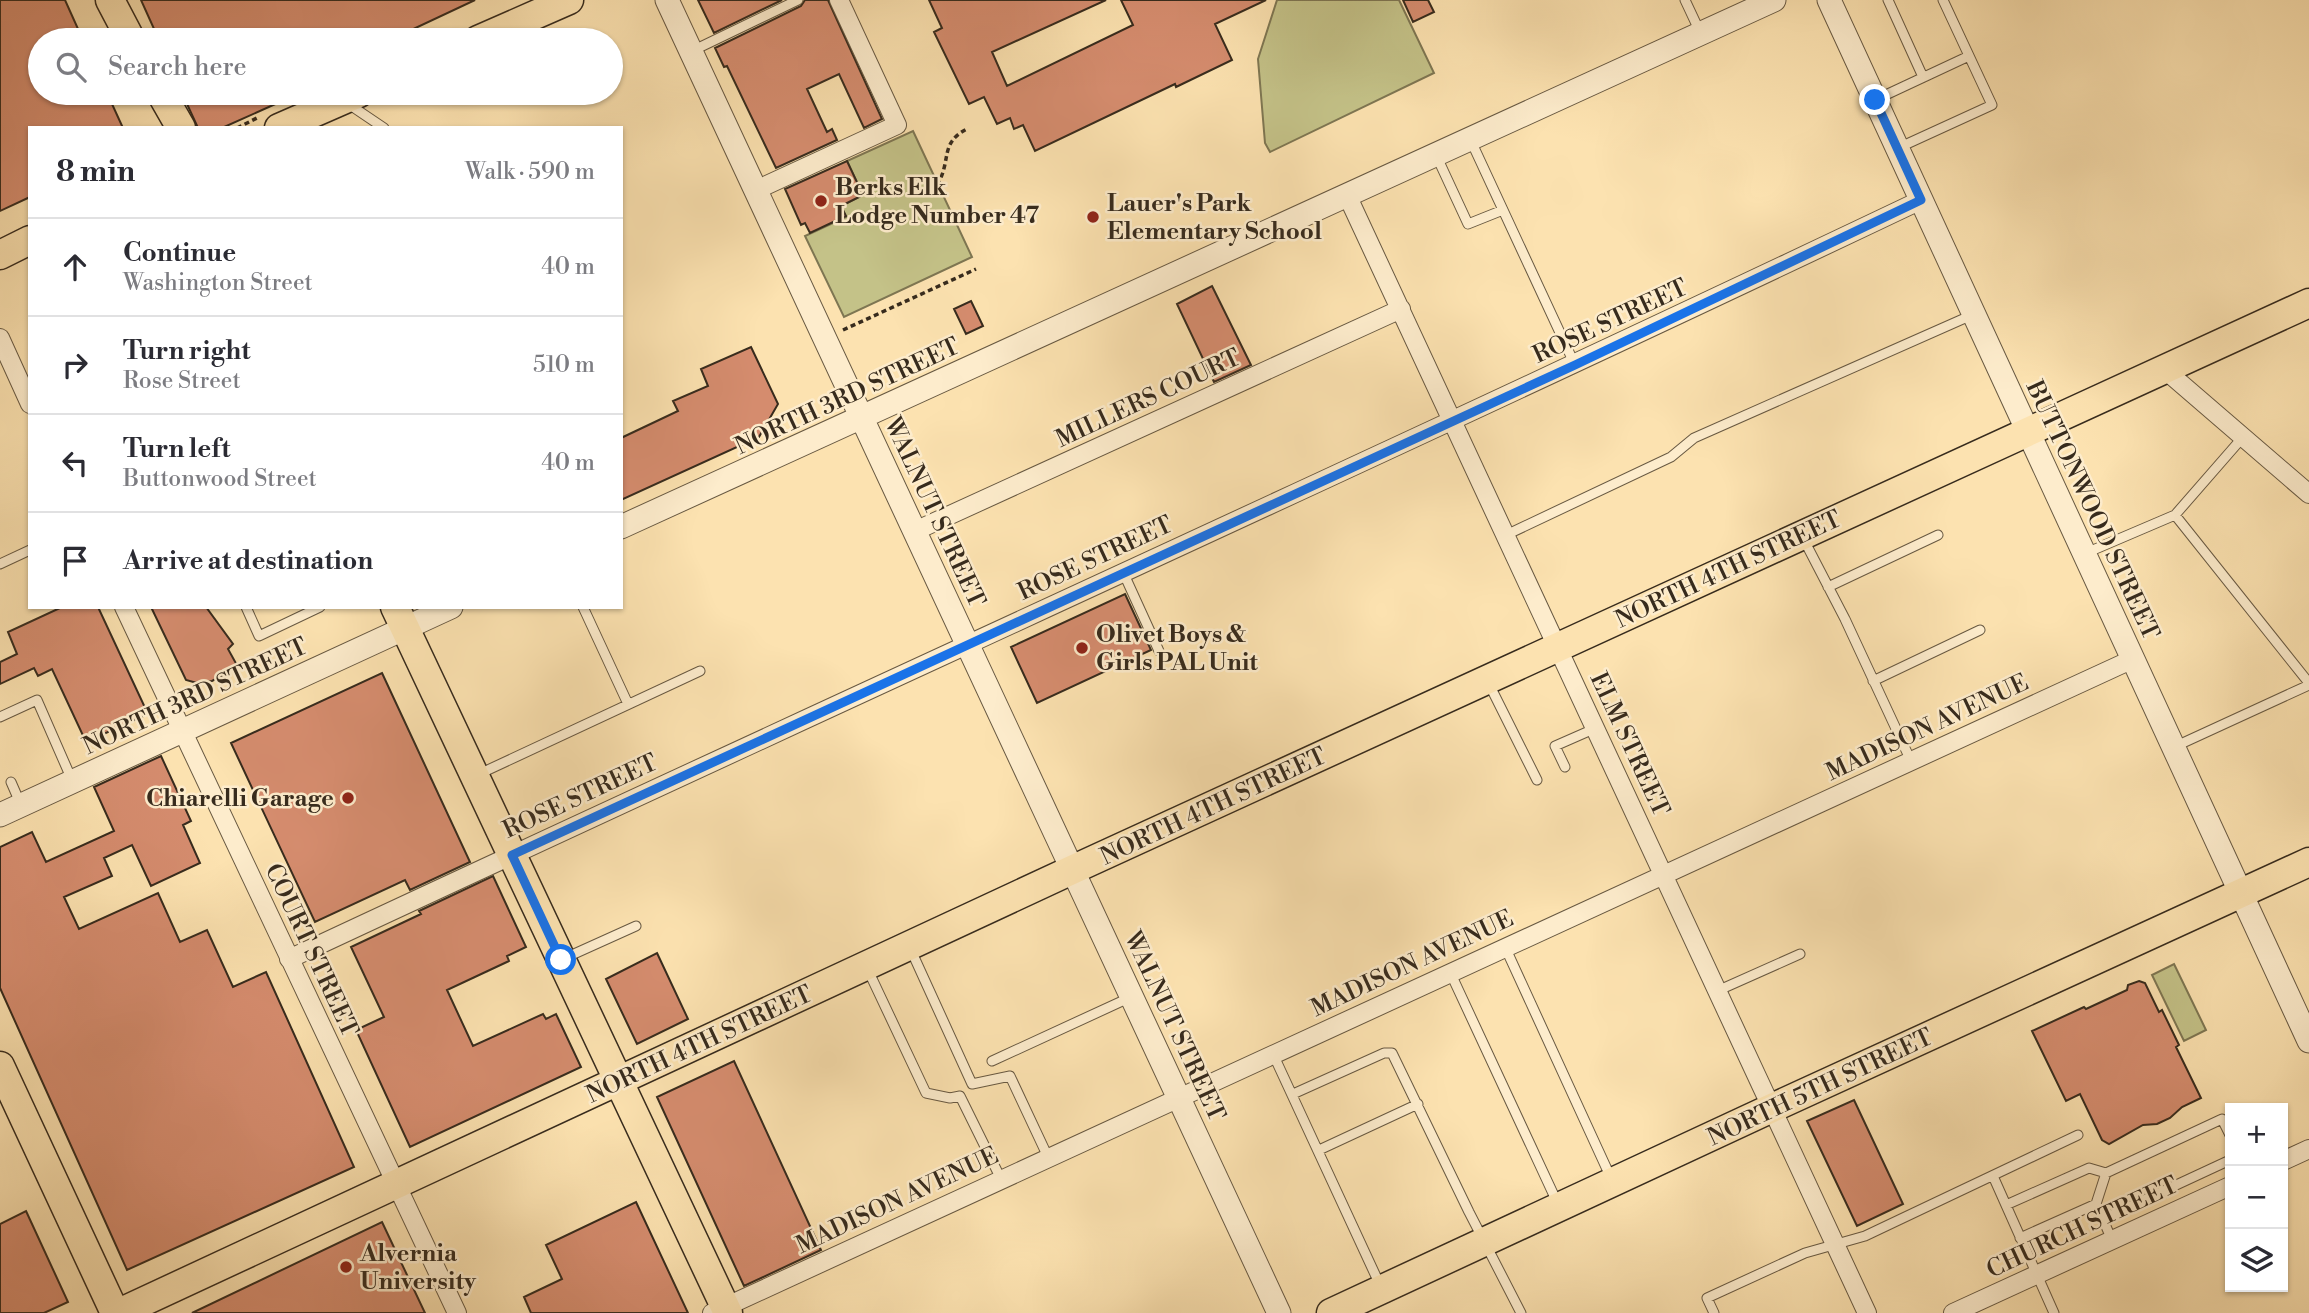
<!DOCTYPE html>
<meta charset="utf-8">
<style>
body{margin:0;font-family:"Libre Bodoni",serif;background:#f2f2f3;color:#2b2b33}
.controls{position:absolute;right:21px;bottom:21px;display:grid;overflow:hidden;border-radius:0px;box-shadow:0 2px 5px #0004}
.controls button{width:63px;height:63px;display:grid;place-items:center;padding:0;border:0;border-bottom:2px solid #e1e1e2;background:#fff;color:#2b2b33;font:35px sans-serif}
.stop{position:absolute;width:21px;height:21px;margin:-16px;border:5px solid #1a73e8;border-radius:50%;background:#fff}
.stop.end{background:#1a73e8;border-color:#fff;box-shadow:0 2px 7px #0008}
.list{margin:0;padding:0;list-style:none}
h2{display:flex;justify-content:space-between;align-items:center;height:91px;margin:0;padding:0 28px;font-size:30px}
h2 small{font-size:23px;font-weight:400;color:#7c7c81}
.list li{display:grid;grid-template-columns:46px 1fr auto;gap:21px;align-items:center;box-sizing:border-box;height:98px;padding:0 28px;border-top:2px solid #e1e1e2}
.list b{display:block;font-size:26px;white-space:nowrap}
.list p{margin:0;font-size:23px;white-space:nowrap;color:#7c7c81}
.list em{font-size:23px;font-style:normal;color:#7c7c81}
.icon{flex:none;width:38px;height:38px;fill:none;stroke:currentColor;stroke-width:2;stroke-linecap:round;stroke-linejoin:round}
.map{position:relative;flex:none;width:2309px;height:1313px;overflow:hidden}
.search{position:absolute;background:#fff;box-shadow:0 2px 5px #0004;left:28px;top:28px;width:595px;height:77px;display:flex;align-items:center;gap:18px;box-sizing:border-box;padding:0 24px;border-radius:38px;color:#7c7c81;font-size:26px}
.panel{position:absolute;background:#fff;box-shadow:0 2px 5px #0004;left:28px;top:126px;width:595px;height:483px;border-radius:0px}
.map>svg:first-child{display:block}
.green{fill:#c4c288;stroke:#7e7652;stroke-width:2}
.building{fill:#d58c6e;stroke:#372b1d;stroke-width:2}
.lines{fill:none;stroke-linecap:round;stroke-linejoin:round}
.service-casing{stroke:#685942;stroke-width:11}
.minor-casing{stroke:#685942;stroke-width:20}
.tertiary-casing{stroke:#685942;stroke-width:25}
.primary-casing{stroke:#372b1d;stroke-width:31}
.path{stroke:#372b1d;stroke-width:3.5;stroke-dasharray:5 3.5;stroke-linecap:butt}
.service{stroke:#fdeccc;stroke-width:9}
.minor{stroke:#fdeccc;stroke-width:18}
.tertiary{stroke:#fdeccc;stroke-width:23}
.primary{stroke:#fce2b0;stroke-width:28}
.route{stroke:#1a73e8;stroke-width:9}
.poi-dot{fill:#8f2418;stroke:#fdeccc;stroke-width:2.5}
.labels{text-anchor:middle;stroke-width:5;stroke-linejoin:round;paint-order:stroke}
.poi-label{font-size:24px;font-weight:bold;fill:#372b1d;stroke:#fdeccc;text-anchor:start}
.street-label{font-size:24px;fill:#372b1d;stroke:#fdeccc}
</style>
<div class="map">
<svg width="2309" height="1313" viewBox="0 0 2309 1313">
<rect width="100%" height="100%" fill="#fce2b0"/>
<filter id="stains"><feTurbulence type="fractalNoise" baseFrequency=".00286" numOctaves="4"/><feColorMatrix values="0 0 0 0 .2 0 0 0 0 .09 0 0 0 0 .02 0 0 0 .5 -.17"/></filter>
<radialGradient id="worn" r=".72"><stop offset=".6" stop-color="#630" stop-opacity="0"/><stop offset="1" stop-color="#630" stop-opacity=".3"/></radialGradient>
<path class="green" d="M1277 0H1399L1434 73 1270 152 1265 143 1258 59Z
M913 131 972 257 844 317 805 236 846 217 841 206 863 195 847 161Z
M2174 964 2206 1030 2184 1041 2152 975Z"/>
<path class="building" d="M0 0H65L83 40H40V93H107L123 128H30V197L0 211Z
M141 0H475L390 40H159Z
M698 0H782L714 33Z
M805 0H828L882 119 864 128 839 74 807 89 827 132 832 129 837 140 776 168 727 66 724 67 715 48 801 6Z
M929 0H1106L992 52 1007 86 1133 25 1121 0H1266L1215 24 1232 60 1176 87 1175 84 1035 151 1023 125 1014 129 1010 118 997 124 984 97 969 104 934 32 942 28Z
M1403 0H1428L1434 12 1413 22Z
M182 93H300L222 128H198Z
M847 161 863 195 841 206 846 216 810 233 805 223 801 225 785 189Z
M1212 286 1251 365 1214 382 1177 304Z
M971 301 983 326 966 334 954 309Z
M751 347 778 404 759 437 621 500V438L678 411 673 401 708 386 701 369Z
M1125 594 1151 650 1037 703 1011 647Z
M62 607H98L148 714 86 742 52 669 38 676 34 668 0 684V662L17 654 8 632Z
M151 607H206L233 644 228 649 238 667 212 681 197 683 186 680Z
M382 673 470 862 410 890 405 880 315 922 231 743Z
M161 756 191 821 183 825 200 863 151 886 132 845 104 858 112 876 64 897 79 929 158 893 180 942 207 930 233 987 266 972 354 1167 127 1270 0 988V847L32 832 46 862 114 831 94 787Z
M493 876 526 947 507 956 509 961 447 990 473 1046 543 1014 546 1019 556 1014 581 1067 410 1147 356 1030 384 1017 351 947 421 914 419 911Z
M657 953 688 1019 637 1044 606 979Z
M2139 981 2145 983 2159 1012 2162 1010 2179 1045 2176 1047 2201 1098 2182 1107 2170 1118 2157 1124 2143 1125 2109 1144 2102 1140 2080 1094 2066 1101 2032 1031 2084 1007 2086 1009 2127 990 2128 985Z
M734 1061 821 1250 744 1286 657 1097Z
M1854 1100 1903 1204 1857 1226 1807 1121Z
M636 1202 688 1313H531L524 1297 562 1279 546 1245Z
M26 1211 68 1302 44 1313H0V1224Z
M382 1222 425 1313H192Z"/>
<g class="lines">
<defs>
<path id="service" d="M1685 0 1700 32
M1888 0 1923 77
M692 51 798 0
M1877 99 1969 56
M347 103 384 128
M1471 141 1575 365
M1898 148 1992 105 1943 0
M1436 155 1468 224 1503 210
M2175 515 2309 683
M1506 535 1671 457 1694 438 1972 315
M1804 540 1845 619 1911 761
M2086 553 2175 515 2243 437
M0 564 30 550
M1123 572 1159 651
M1828 587 1938 535
M246 607 259 636 320 607
M583 607 628 704
M1873 681 1980 630
M1489 684 1537 780
M0 717 37 700 72 780
M2174 747 2309 685
M1565 767 1555 746 1596 728
M477 775 700 671
M11 782 21 805
M1505 947 1611 1178
M910 948 972 1084 1010 1076 1048 1157
M565 958 636 926
M867 968 926 1093 950 1098 960 1096 1001 1179
M1450 972 1557 1202
M1717 991 1800 954
M1273 1054 1380 1285
M992 1061 1131 997
M1293 1094 1384 1053H1392L1469 1212 1521 1313
M1319 1150 1418 1104
M1993 1176 2054 1313
M2006 1205 2089 1168 2106 1173
M2103 1219 2230 1160
M2020 1238 2096 1204
M2112 1240 2096 1204 2106 1173 2222 1119 2230 1135
M1714 1313 1707 1298 1805 1253 1865 1236 2078 1135"/>
<path id="minor" d="M756 190 897 125 839 0
M1347 195 1867 1313
M0 338 30 404
M2164 369 2309 494
M915 531 1401 309
M124 607 457 1313
M289 959C832 705 1379 458 1921 200
M2283 1161 2309 1149
M712 1313 2133 659
M1953 1313 2230 1186"/>
<path id="tertiary" d="M667 0 1279 1313
M1829 0 2309 1041
M621 527 1774 0
M0 815 451 607"/>
<path id="primary" d="M110 0 131 40
M478 40 569 0
M161 93 181 128
M279 128 359 93
M0 255 30 240
M395 607 728 1313
M0 1066 115 1313
M119 1313 1074 869 2309 303
M1331 1313 1772 1108 2309 862"/>
</defs>
<use href="#service" class="service-casing"/>
<use href="#minor" class="minor-casing"/>
<use href="#tertiary" class="tertiary-casing"/>
<use href="#primary" class="primary-casing"/>
<path class="path" d="M237 128 257 118
M937 185C952 161 939 143 967 129
M843 330 976 269"/>
<use href="#service" class="service"/>
<use href="#minor" class="minor"/>
<use href="#tertiary" class="tertiary"/>
<use href="#primary" class="primary"/>
</g>
<g class="lines">
<path class="route" d="M561 960 512 855 1575 365 1921 200 1875 100"/>
</g>
<g class="poi-dot">
<circle cx="821" cy="201" r="7"/>
<circle cx="1093" cy="217" r="7"/>
<circle cx="1082" cy="648" r="7"/>
<circle cx="348" cy="798" r="7"/>
<circle cx="346" cy="1267" r="7"/>
</g>
<g class="labels">
<g class="poi-label">
<text x="835" y="195">Berks Elk<tspan x="835" dy="28">Lodge Number 47</tspan></text>
<text x="1107" y="211">Lauer's Park<tspan x="1107" dy="28">Elementary School</tspan></text>
<text x="1096" y="642">Olivet Boys &amp;<tspan x="1096" dy="28">Girls PAL Unit</tspan></text>
<text x="334" y="806" text-anchor="end">Chiarelli Garage</text>
<text x="360" y="1261">Alvernia<tspan x="360" dy="28">University</tspan></text>
</g>
<g class="street-label">
<text transform="translate(1610 321) rotate(-25)" y="8">ROSE STREET</text>
<text transform="translate(847 396) rotate(-25)" y="8">NORTH 3RD STREET</text>
<text transform="translate(1148 398) rotate(-25)" y="8">MILLERS COURT</text>
<text transform="translate(2093 510) rotate(65)" y="8">BUTTONWOOD STREET</text>
<text transform="translate(935 512) rotate(65)" y="8">WALNUT STREET</text>
<text transform="translate(1095 558) rotate(-25)" y="8">ROSE STREET</text>
<text transform="translate(1728 569) rotate(-25)" y="8">NORTH 4TH STREET</text>
<text transform="translate(195 696) rotate(-25)" y="8">NORTH 3RD STREET</text>
<text transform="translate(1927 727) rotate(-25)" y="8">MADISON AVENUE</text>
<text transform="translate(1630 744) rotate(65)" y="8">ELM STREET</text>
<text transform="translate(580 796) rotate(-25)" y="8">ROSE STREET</text>
<text transform="translate(1213 806) rotate(-25)" y="8">NORTH 4TH STREET</text>
<text transform="translate(312 950) rotate(65)" y="8">COURT STREET</text>
<text transform="translate(1412 963) rotate(-25)" y="8">MADISON AVENUE</text>
<text transform="translate(1175 1026) rotate(65)" y="8">WALNUT STREET</text>
<text transform="translate(699 1044) rotate(-25)" y="8">NORTH 4TH STREET</text>
<text transform="translate(1820 1087) rotate(-25)" y="8">NORTH 5TH STREET</text>
<text transform="translate(897 1200) rotate(-25)" y="8">MADISON AVENUE</text>
<text transform="translate(2082 1227) rotate(-25)" y="8">CHURCH STREET</text>
</g>
</g>
<rect width="100%" height="100%" filter="url(#stains)"/>
<rect width="100%" height="100%" fill="url(#worn)"/>
</svg>
<div class="controls">
<button>+</button>
<button>−</button>
<button><svg class="icon" aria-label="layers" viewBox="0 0 24 24"><path d="M12 4l9 5-9 5-9-5zM3 14l9 5 9-5"/></svg></button>
</div>
<div class="stop" style="left:561px;top:960px"></div>
<div class="stop end" style="left:1875px;top:100px"></div>
<div class="search"><svg class="icon" aria-label="search" viewBox="0 0 24 24"><circle cx="10" cy="10" r="6"/><path d="M15 15l6 6"/></svg>Search here</div>
<section class="panel">
<h2>8 min<small>Walk · 590 m</small></h2>
<ul class="list">
<li><svg class="icon" aria-label="ahead" viewBox="0 0 24 24"><path d="M12 20V5M6 11l6-6 6 6"/></svg><div><b>Continue</b><p>Washington Street</p></div><em>40 m</em></li>
<li><svg class="icon" aria-label="right" viewBox="0 0 24 24"><path d="M7 20v-9h11M14 6l5 5-5 5"/></svg><div><b>Turn right</b><p>Rose Street</p></div><em>510 m</em></li>
<li><svg class="icon" aria-label="left" viewBox="0 0 24 24"><path d="M17 20v-9H6M10 6l-5 5 5 5"/></svg><div><b>Turn left</b><p>Buttonwood Street</p></div><em>40 m</em></li>
<li><svg class="icon" aria-label="arrive" viewBox="0 0 24 24"><path d="M6 21V4h12l-3 4 3 4H6"/></svg><div><b>Arrive at destination</b></div></li>
</ul>
</section>
</div>
